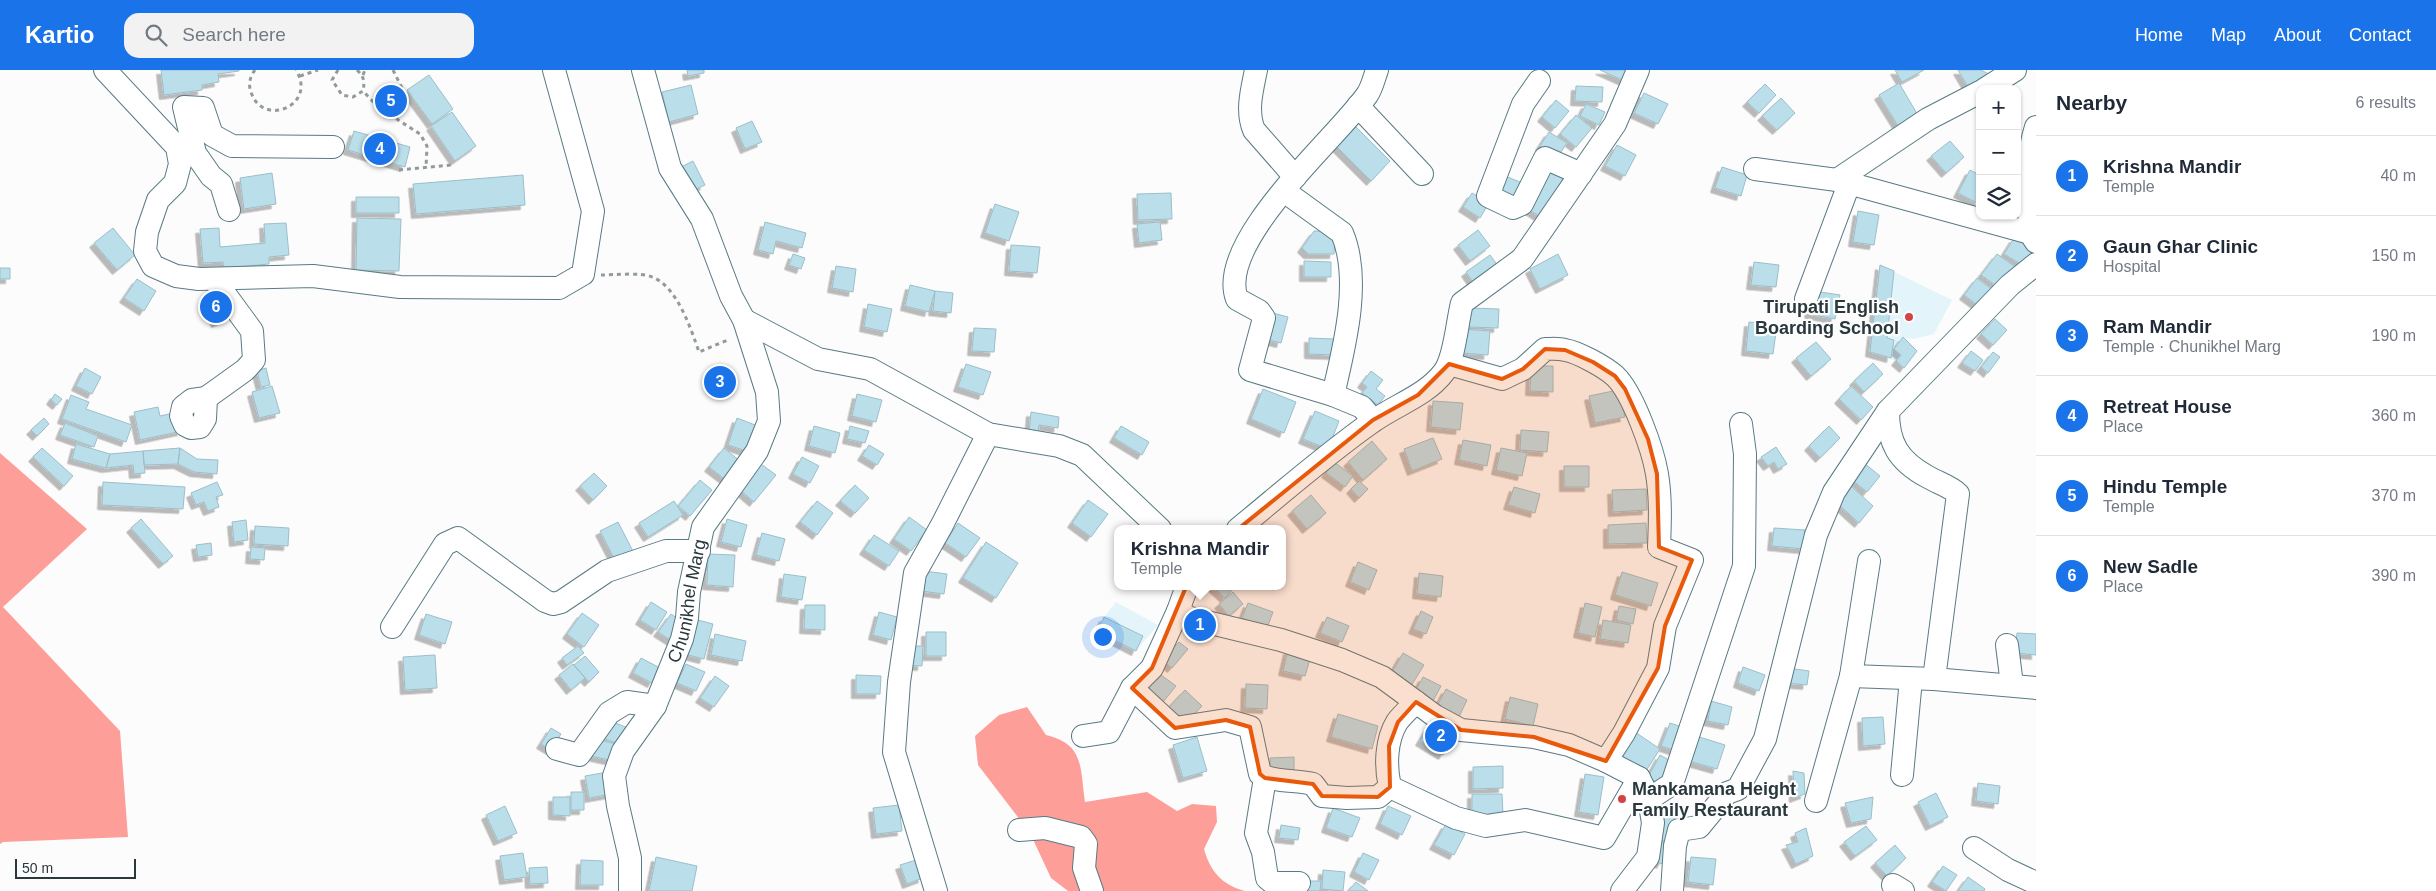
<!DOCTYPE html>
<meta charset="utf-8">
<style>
body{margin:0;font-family:Helvetica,sans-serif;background:#f2f2f3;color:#1f2937}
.controls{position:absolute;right:15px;top:15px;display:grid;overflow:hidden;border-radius:10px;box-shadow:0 1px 4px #0004}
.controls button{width:45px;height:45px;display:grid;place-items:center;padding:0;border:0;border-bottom:1px solid #e0e1e3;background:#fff;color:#1f2937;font:25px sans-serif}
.scale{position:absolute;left:15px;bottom:12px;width:121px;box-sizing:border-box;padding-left:5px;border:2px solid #29383c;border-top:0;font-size:14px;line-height:18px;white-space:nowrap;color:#29383c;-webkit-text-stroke:4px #fcfcfc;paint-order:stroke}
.you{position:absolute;left:1102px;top:566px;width:18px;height:18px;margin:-12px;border:4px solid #fff;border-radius:50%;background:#1a73e8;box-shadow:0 0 0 8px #1a73e833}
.badge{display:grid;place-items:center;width:32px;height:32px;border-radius:50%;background:#1a73e8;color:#fff;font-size:16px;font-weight:700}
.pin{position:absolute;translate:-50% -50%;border:2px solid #fff;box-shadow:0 1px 5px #0006}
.popup{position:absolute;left:1114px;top:455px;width:172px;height:65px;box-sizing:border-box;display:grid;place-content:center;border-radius:10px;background:#fff;filter:drop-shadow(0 1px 4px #0005);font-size:16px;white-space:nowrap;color:#747a83}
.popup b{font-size:19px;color:#1f2937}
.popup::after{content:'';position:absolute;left:50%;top:100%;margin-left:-10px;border:10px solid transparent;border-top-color:#fff}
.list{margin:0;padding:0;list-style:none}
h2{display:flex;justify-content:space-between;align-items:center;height:65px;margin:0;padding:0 20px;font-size:21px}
h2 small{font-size:16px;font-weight:400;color:#747a83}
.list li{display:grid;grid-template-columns:32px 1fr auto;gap:15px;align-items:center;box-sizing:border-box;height:80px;padding:0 20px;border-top:1px solid #e0e1e3}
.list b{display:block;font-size:19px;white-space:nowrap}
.list p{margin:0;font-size:16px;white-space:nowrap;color:#747a83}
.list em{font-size:16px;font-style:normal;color:#747a83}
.icon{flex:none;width:28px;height:28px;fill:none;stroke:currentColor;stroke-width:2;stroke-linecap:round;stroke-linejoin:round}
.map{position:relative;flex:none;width:2036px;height:821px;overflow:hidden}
header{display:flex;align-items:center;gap:30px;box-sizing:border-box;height:70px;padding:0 25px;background:#1a73e8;color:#fff}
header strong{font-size:24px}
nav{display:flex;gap:28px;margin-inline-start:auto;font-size:18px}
.search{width:350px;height:45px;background:#f2f2f3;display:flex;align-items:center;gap:12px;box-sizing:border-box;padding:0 18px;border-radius:15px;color:#747a83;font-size:19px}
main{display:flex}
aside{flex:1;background:#fff}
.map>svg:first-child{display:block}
.built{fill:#e3f5fb}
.forest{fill:#fe9e99}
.building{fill:#bbdfea;stroke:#9bbec9;filter:url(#shadow)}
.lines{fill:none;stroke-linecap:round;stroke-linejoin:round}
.minor-casing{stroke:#597a84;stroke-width:24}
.path{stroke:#939a9c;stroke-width:3;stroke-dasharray:4 4;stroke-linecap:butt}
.minor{stroke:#fff;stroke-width:22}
.marked{fill:#e8590c;fill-opacity:0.2;stroke:#e8590c;stroke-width:4;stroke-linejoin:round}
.poi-dot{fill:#d24346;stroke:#fcfcfc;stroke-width:2}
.labels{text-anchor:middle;stroke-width:4.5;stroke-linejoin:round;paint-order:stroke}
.poi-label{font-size:18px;font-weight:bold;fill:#29383c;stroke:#fcfcfc;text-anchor:end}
.street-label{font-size:18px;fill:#29383c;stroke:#fcfcfc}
</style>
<header>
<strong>Kartio</strong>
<div class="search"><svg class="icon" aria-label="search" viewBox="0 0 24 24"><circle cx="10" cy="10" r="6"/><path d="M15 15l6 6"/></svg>Search here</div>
<nav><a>Home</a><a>Map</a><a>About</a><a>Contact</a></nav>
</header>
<main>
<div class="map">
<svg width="2036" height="821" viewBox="0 0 2036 821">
<defs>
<filter id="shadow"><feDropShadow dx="-4.5" dy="4.5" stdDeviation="0" flood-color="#0004"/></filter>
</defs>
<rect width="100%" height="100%" fill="#fcfcfc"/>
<path class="built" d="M1880 195 1952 230 1934 264 1914 269 1904 268 1917 281 1904 298 1896 291 1870 282Z
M1116 532 1158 555 1136 581 1097 561 1104 547Z"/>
<path class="forest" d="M0 383 87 459 3 537 120 661 128 767 3 772 0 774Z
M1027 637 1046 665C1085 674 1080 699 1085 732L1147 722 1177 741 1192 734 1216 736 1217 752 1204 779C1210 801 1222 815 1245 821H1068L1051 808 1030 763 978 695 975 666 999 645Z"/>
<path class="building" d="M161 0H239V1L218 4 219 12 202 15V20L164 25Z
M687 0H704V3L688 6Z
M1600 0H1632L1627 12Z
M1895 0H1924L1902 12Z
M1958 0H1981L1996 8 1971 22Z
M429 5 453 39 432 54 407 20Z
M1899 13 1919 47 1900 59 1879 25Z
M1765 14 1776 25 1759 43 1747 32Z
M691 15 698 44 669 52 662 22Z
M1576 16 1603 17 1602 32 1575 31Z
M387 21 400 26 395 40 382 35Z
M1644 23 1668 34 1658 54 1634 43Z
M1781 28 1795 43 1777 60 1762 46Z
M1556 30 1569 41 1555 58 1542 47Z
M1586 34 1605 42 1599 55 1580 46Z
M452 42 476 76 455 91 431 56Z
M1576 45 1592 58 1576 77 1560 64Z
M752 51 762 72 745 79 736 58Z
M1353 54 1390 91 1371 111 1334 74Z
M354 61 410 77 405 97 348 80Z
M1549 62 1567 73 1557 88 1540 76Z
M1950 71 1964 87 1946 103 1931 86Z
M1617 75 1636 85 1625 106 1605 96Z
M693 91 705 115 688 123 677 99Z
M1550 97 1565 106 1539 146 1525 137Z
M1722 97 1747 105 1741 126 1715 118Z
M1970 100 1980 105 1979 134 1958 123Z
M272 103 276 134 244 139 240 108Z
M523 105 525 135 416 144 413 114Z
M1505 106 1525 114 1518 132 1498 124Z
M1171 123 1172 149 1138 150 1137 124Z
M1472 123 1489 133 1480 148 1463 137Z
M356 127H399V143H356Z
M995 134 1019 142 1009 171 985 163Z
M1858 141 1879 145 1874 175 1853 172Z
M357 148 401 149 399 201 356 200Z
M765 152 806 163 802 178 776 171 773 184 758 180Z
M1160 152 1162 170 1139 173 1137 154Z
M286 153 289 185 269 187V194L224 198 223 192 203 193 200 159 219 158 220 177 265 173 264 154Z
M113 158 135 185 117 200 94 173Z
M1478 160 1490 176 1470 191 1458 175Z
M1314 161H1323L1335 170 1334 184H1308L1302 178Z
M2014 168 2034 180 2024 196 2004 184Z
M1011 175 1040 177 1037 203 1009 201Z
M793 184 805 188 801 199 789 195Z
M1558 184 1568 205 1540 219 1530 199Z
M1997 184 2017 198 2001 219 1981 205Z
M1490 185 1501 200 1477 218 1466 202Z
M1304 191 1331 192V207H1304Z
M1754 192 1779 195 1776 217 1751 215Z
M1880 195 1894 201 1887 268 1894 270 1891 288 1870 282Z
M836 196 856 199 853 222 832 218Z
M0 198H10V209H0Z
M1977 208 1997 223 1984 240 1964 225Z
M137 209 156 221 144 241 124 228Z
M910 215 935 221 929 242 905 236Z
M935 221 953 223 951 243 933 241Z
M1814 221 1840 225 1835 249 1809 244Z
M217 222 228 248 216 253 205 227Z
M868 234 892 239 887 262 864 257Z
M1470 238 1499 239 1498 258 1469 257Z
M1269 242 1288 247 1281 273 1269 270Z
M1995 249 2007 260 1993 275 1981 264Z
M1749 252 1777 255 1773 284 1746 281Z
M974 258 996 259 994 282 972 281Z
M1462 259 1490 261 1488 285 1461 283Z
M1903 267 1917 281 1904 298 1896 291 1901 285 1894 279Z
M1309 268 1335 269V285L1309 284Z
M1816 272 1831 289 1811 306 1796 288Z
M1971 281 1983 290 1975 301 1962 293Z
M1993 282 2000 287 1988 303 1981 297Z
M1873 293 1883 304 1864 322 1854 311Z
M966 294 991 302 983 325 958 317Z
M1531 296H1553V322L1530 321Z
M85 298 101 307 92 324 76 316Z
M266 298 270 315 261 317 257 301Z
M1371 301 1383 310 1376 319 1385 326 1378 335 1362 323 1367 317 1362 313Z
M272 316 280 343 259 348 252 322Z
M1851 316 1873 337 1861 350 1839 329Z
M1263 319 1296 332 1284 363 1251 349Z
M1618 320 1625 347 1595 353 1589 326Z
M55 324 62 329 57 335 51 330Z
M857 324 882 330 876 352 852 346Z
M71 325 89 332 86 339 132 355 126 372 62 349Z
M1433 331 1463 333 1460 360 1431 357Z
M158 337 160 346 178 342 182 361 140 370 134 342Z
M1315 341 1339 351 1328 379 1303 369Z
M1031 342 1059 347 1058 358 1039 355 1038 365 1029 364Z
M44 348 49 354 37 366 31 360Z
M737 348 755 355 746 381 728 375Z
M65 353 98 366 94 377 60 365Z
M814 356 840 363 835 383 809 376Z
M850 356 869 361 865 373 847 369Z
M1121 356 1149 372 1142 385 1114 368Z
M1829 356 1840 368 1820 388 1809 376Z
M1521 360 1549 362 1547 382 1520 380Z
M1433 368 1442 389 1412 401 1404 379Z
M1463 370 1491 375 1487 396 1459 390Z
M1372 371 1387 389 1363 410 1348 392Z
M76 374 110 384 106 398 72 389Z
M869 375 884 384 877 395 862 386Z
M1776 377 1787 394 1778 399 1774 392 1768 396 1761 387Z
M42 378 73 406 64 416 33 387Z
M180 378 178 394 144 395 143 381Z
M180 378 197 389 218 390 217 404 194 402 178 394Z
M724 378 741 392 726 410 709 397Z
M1501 378 1527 383 1522 406 1496 400Z
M143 381 145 403 134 404 133 395 106 398 110 384Z
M802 387 819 396 810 413 793 404Z
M1859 389 1880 406 1867 422 1846 405Z
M1334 392 1353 406 1345 417 1326 403Z
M761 394 776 405 754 432 740 420Z
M1564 396H1589V417H1564Z
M594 403 607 416 593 430 580 416Z
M700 410 712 420 690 446 678 436Z
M1359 411 1368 419 1359 428 1351 419Z
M103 412 185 417 183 439 102 435Z
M217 412 223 425 216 427 219 437 208 441 204 432 196 435 191 423Z
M855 415 869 428 855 443 840 431Z
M1851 416 1873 436 1859 453 1836 432Z
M1514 417 1540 424 1535 443 1508 435Z
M1646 419 1647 440 1613 442 1612 420Z
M1311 425 1326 443 1307 459 1292 441Z
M1088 430 1108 444 1091 467 1072 453Z
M674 431 683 445 648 467 639 453Z
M817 431 833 443 817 465 800 452Z
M909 447 927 460 911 481 894 469Z
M141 449 173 486 163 494 131 458Z
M727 449 747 455 741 477 721 472Z
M246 450 248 470 234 472 232 452Z
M618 452 636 487 618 496 600 461Z
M958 453 980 468 966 487 945 473Z
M1646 453 1647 473 1608 474V455Z
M255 456 289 458 288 476 254 474Z
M1774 458 1805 460 1804 479 1772 476Z
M762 463 785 469 779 491 756 485Z
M874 465 899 481 889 496 864 480Z
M986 472 1018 493 996 528 963 508Z
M211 473 212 485 198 487 196 475Z
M251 477 265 478 264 490 250 489Z
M708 484 735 485 733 517 707 515Z
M1358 492 1377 500 1369 520 1350 512Z
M924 501 947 504 944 524 921 521Z
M1622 502 1658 513 1651 536 1615 525Z
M1419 503 1443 506 1441 527 1417 524Z
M784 504 806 507 802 530 781 527Z
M1212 516H1231L1234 518 1225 528Z
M1233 522 1243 534 1229 546 1219 534Z
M651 532 667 542 656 560 640 550Z
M1248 533 1273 542 1267 558 1242 548Z
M1585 533 1602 537 1595 567 1578 563Z
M805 535H825V560L804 559Z
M1619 536 1636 539 1633 554 1616 550Z
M1421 541 1433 547 1426 564 1413 559Z
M879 542 897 547 891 570 873 565Z
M582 543 599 555 584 577 567 564Z
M426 544 452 552 445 574 419 565Z
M671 544 684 553 672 571 658 562Z
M1104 547 1143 566 1136 581 1097 561Z
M1327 547 1349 556 1342 572 1320 563Z
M698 550 713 554 704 589 688 585Z
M1603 550 1631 555 1628 573 1600 569Z
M926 562H946V586H926Z
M2017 563 2036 564V585L2015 583Z
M715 564 746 571 742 591 711 585Z
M1168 571 1175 576 1179 572 1188 579 1172 598 1158 587Z
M578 576 584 583 567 595 562 588Z
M907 576H923L922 596 906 595Z
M1288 580 1311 586 1305 606 1283 601Z
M1403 583 1424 595 1411 616 1391 604Z
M435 585 437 618 405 620 403 587Z
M585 586 599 602 589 612 574 595Z
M641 588 660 598 652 613 633 603Z
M573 594 585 608 571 620 559 605Z
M686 594 705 602 696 621 677 613Z
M1743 597 1765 605 1759 621 1738 613Z
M1788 598 1809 601 1807 615 1786 613Z
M1157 602 1176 616 1163 632 1144 617Z
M856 605 881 606 880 624H856Z
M715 606 729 616 714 637 700 628Z
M1423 607 1441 616 1432 633 1414 624Z
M1246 614 1268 615 1267 639 1245 638Z
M1446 619 1467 630 1458 649 1436 638Z
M1185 620 1202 636 1184 655 1167 639Z
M1510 627 1538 634 1533 656 1505 649Z
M1711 631 1732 637 1728 655 1708 651Z
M1338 644 1378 656 1372 679 1331 667Z
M1883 647 1885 674 1863 676 1862 648Z
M610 651 631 659 624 676 603 668Z
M1432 651 1456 665 1443 685 1420 671Z
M1670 653 1688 659 1680 682 1661 676Z
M551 658 561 664 551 680 541 674Z
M1635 662 1660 679 1644 704 1619 688Z
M1693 665 1725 675 1717 699 1685 690Z
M1197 667 1207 701 1183 708 1173 675Z
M595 669 617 674 614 691 591 686Z
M1660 685 1674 693 1663 715 1648 707Z
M1294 687V706L1271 707 1270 688Z
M1503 696V718L1473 719V697Z
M1793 701 1804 703 1805 724 1794 728Z
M608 702 612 724 589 728 585 706Z
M1585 704 1604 707 1598 745 1579 742Z
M1978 713 2000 716 1998 734 1976 731Z
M571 722H584V740H571Z
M1936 723 1948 747 1930 756 1918 732Z
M1472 724H1502L1503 744 1472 745Z
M553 727H570V746L553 745Z
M1873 727 1871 749 1851 753 1845 733Z
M899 735 902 761 876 764 873 738Z
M505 736 517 763 498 771 486 745Z
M1388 736 1411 746 1402 765 1380 754Z
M1333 738 1360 748 1352 767 1326 758Z
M1660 738 1676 741 1671 772 1654 769Z
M1446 754 1465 764 1454 785 1434 775Z
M1281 755 1300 758 1298 770 1279 768Z
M1866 756 1877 770 1855 786 1844 772Z
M1806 758 1813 786 1796 794 1786 775 1798 772 1795 763Z
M1657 770 1671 777 1661 794 1648 787Z
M1895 775 1906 788 1887 806 1875 793Z
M523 783 527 807 504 810 500 786Z
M1363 783 1379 790 1369 810 1354 802Z
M656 787 697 796 692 821H649Z
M1691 787 1716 789 1713 815 1688 812Z
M581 790 603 791V815H580Z
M916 790 923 808 907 814 900 795Z
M1943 796 1957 805 1946 821 1932 812Z
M547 797 548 813 530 814 529 798Z
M1323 800 1345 802 1343 821 1322 819Z
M1968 807 1985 819 1984 821H1958Z
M1308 811H1321L1320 821H1307Z
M1356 812 1368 821H1348Z"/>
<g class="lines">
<defs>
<g id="minor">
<path d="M105 0 177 77 180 94 175 113 158 130 147 162 145 181 153 196 176 206 199 209 313 206 400 217 559 218 583 204 593 141 554 0"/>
<path d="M1256 0C1252 20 1246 41 1254 60L1295 107"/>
<path d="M1539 11 1523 34 1488 126 1513 138 1522 134 1545 88 1581 104"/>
<path d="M1985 19 2015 0"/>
<path d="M1358 36 1422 104"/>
<path d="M1755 99 1837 110 2030 163 2036 172"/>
<path d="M1837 110 1928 49 1980 22"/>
<path d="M1284 121 1342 163C1362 210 1344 278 1333 325"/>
<path d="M229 140 221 114 211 106 195 83 184 37 203 38 212 65 232 76 333 77"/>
<path d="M2030 163C2029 128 2025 91 2036 57"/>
<path d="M1806 229 1849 114"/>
<path d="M744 250 818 289 870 299 988 364 1059 376 1082 385 1160 459"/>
<path d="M1449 294 1502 309 1523 299 1545 279C1551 279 1558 278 1565 280 1578 282 1605 297 1615 306 1633 323 1653 380 1657 404 1661 428 1660 453 1659 477L1692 490 1665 556 1658 598 1624 663 1606 691"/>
<path d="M206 328 245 300 254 290 252 261 214 209"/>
<path d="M206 328 205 349 200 357 191 358 185 355 181 346 183 337 192 330Z"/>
<path d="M1888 341C1888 373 1898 391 1928 407 1938 413 1950 416 1958 424L1934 609"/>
<path d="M1373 350 1362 337 1333 325 1250 300 1264 248 1259 241 1237 229C1215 172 1336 69 1367 25 1372 18 1374 8 1377 0"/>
<path d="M1238 459C1282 423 1325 385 1372 352 1395 335 1426 326 1444 302 1455 288 1457 252 1462 233L1522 189 1615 54 1638 0"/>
<path d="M1869 491 1851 606 1934 609 2036 618"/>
<path d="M1187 516 1178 541 1190 548 1281 570 1342 590 1382 607 1435 646 1461 660 1534 667 1569 675 1606 691 1639 708 1649 729 1653 753 1648 787 1622 821"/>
<path d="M392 557 445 474 458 468 545 531 553 534 561 532 607 501 666 481H699"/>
<path d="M2007 575 2012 615"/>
<path d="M1132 618 1175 658 1226 650 1250 657 1260 704C1271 712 1298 710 1313 714L1322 726 1347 728 1378 727 1390 717 1456 748 1486 756 1525 750 1604 768 1639 708"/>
<path d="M1083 666 1109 662 1132 618 1152 598 1178 541"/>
<path d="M557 679 579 685 609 643 627 632 655 636"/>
<path d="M1902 705 1911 609"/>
<path d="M1265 708 1256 763 1263 782 1267 808 1273 813H1299"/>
<path d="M1390 717C1385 696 1386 670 1397 652 1402 645 1410 638 1416 632"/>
<path d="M1649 729 1672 714 1744 496 1745 384 1741 354"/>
<path d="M1816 731 1851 606"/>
<path d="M1019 760 1045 758 1081 767 1086 774 1084 798 1092 821"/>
<path d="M1974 778 2008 800 2036 813"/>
<path d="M1893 815 1903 821"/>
<path id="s1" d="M630 821V788L618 736 614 706 623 681 655 636 682 569 687 548 689 522 703 457 757 381 769 351 767 322 744 250 731 226 702 149 670 98 643 0"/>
<path d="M936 821 894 682 899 612 915 503 942 455 988 364"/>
<path d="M1672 821 1675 776 1679 760 1699 757 1727 723 1738 719 1765 669 1816 465 1834 422 1888 341 2010 215 2036 194"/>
</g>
</defs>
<use href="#minor" class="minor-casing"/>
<path class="path" d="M255 0C250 6 248 15 251 22 262 58 318 36 296 0
M338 0 332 10 342 25 353 27 363 21 378 37 420 64 427 76 426 98
M357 0C364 7 365 11 363 21
M393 0 404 22 397 48
M363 5 365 0
M300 6 318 0
M399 100 451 95
M601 205C614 205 641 202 652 207 677 216 691 259 699 282L730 269"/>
<use href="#minor" class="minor"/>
</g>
<path class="marked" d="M1545 279 1565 280 1593 292 1615 306 1625 319 1648 369 1657 404 1659 477 1692 490 1665 556 1658 598 1606 691 1534 667 1461 660 1416 632 1398 652 1389 676 1390 717 1378 727 1322 726 1313 714 1265 708 1260 704 1250 657 1226 650 1175 658 1132 618 1152 598 1196 493 1373 350 1418 325 1449 294 1502 309 1523 299Z"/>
<g class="poi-dot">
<circle cx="1909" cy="247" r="5"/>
<circle cx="1622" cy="729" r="5"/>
</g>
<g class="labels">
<g class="poi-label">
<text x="1899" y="243">Tirupati English<tspan x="1899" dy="21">Boarding School</tspan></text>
<text x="1632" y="725" text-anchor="start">Mankamana Height<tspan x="1632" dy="21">Family Restaurant</tspan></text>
</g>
<g class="street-label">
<text dy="6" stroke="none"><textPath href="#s1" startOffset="309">Chunikhel Marg</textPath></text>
</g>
</g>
</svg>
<div class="controls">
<button>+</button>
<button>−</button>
<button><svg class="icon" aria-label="layers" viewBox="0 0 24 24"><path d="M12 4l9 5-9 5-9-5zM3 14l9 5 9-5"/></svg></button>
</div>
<div class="scale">50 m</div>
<div class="you"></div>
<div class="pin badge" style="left:1200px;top:555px">1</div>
<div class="popup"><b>Krishna Mandir</b>Temple</div>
<div class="pin badge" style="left:1441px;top:666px">2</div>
<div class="pin badge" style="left:720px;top:312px">3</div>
<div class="pin badge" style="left:380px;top:79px">4</div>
<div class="pin badge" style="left:391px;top:31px">5</div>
<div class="pin badge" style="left:216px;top:237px">6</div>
</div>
<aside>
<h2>Nearby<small>6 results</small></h2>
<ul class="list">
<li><span class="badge">1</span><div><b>Krishna Mandir</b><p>Temple</p></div><em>40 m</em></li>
<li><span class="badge">2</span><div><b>Gaun Ghar Clinic</b><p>Hospital</p></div><em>150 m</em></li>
<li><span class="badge">3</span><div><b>Ram Mandir</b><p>Temple · Chunikhel Marg</p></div><em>190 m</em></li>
<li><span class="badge">4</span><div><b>Retreat House</b><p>Place</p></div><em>360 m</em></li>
<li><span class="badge">5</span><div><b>Hindu Temple</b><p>Temple</p></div><em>370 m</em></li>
<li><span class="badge">6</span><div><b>New Sadle</b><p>Place</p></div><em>390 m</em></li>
</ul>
</aside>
</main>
